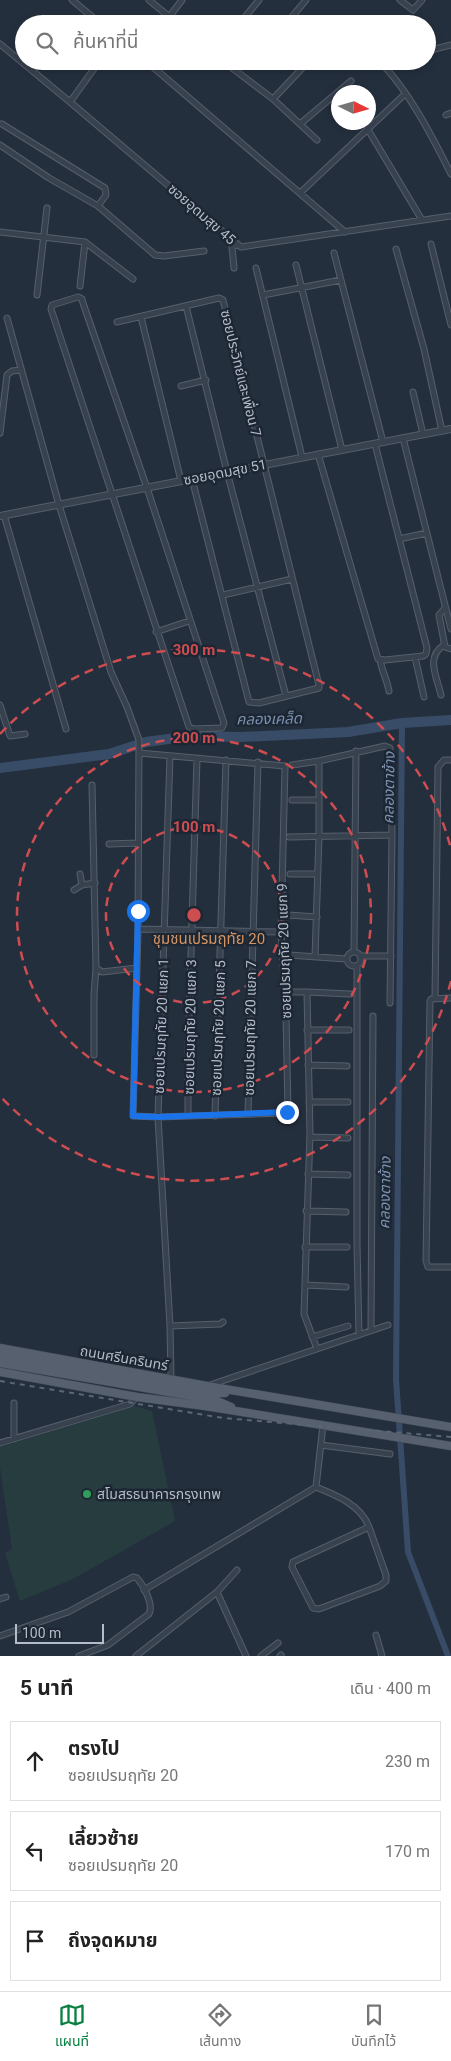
<!DOCTYPE html>
<html lang="th">
<meta charset="utf-8">
<style>
body{margin:0;font-family:Roboto,"Noto Sans Thai",sans-serif;background:#f6f6f6;color:#222}
.compass{position:absolute;left:331px;top:85px;width:45px;height:45px;border-radius:50%;background:#fff;box-shadow:0 2px 8px #0003;rotate:95deg}
.scale{position:absolute;left:15px;bottom:12px;width:89px;box-sizing:border-box;padding-left:5px;border:2px solid #b4bcc9;border-top:0;font-size:14px;line-height:18px;white-space:nowrap;color:#b4bcc9;-webkit-text-stroke:4px #1d2633;paint-order:stroke}
.stop{position:absolute;width:15px;height:15px;margin:-11px;border:4px solid #1a73e8;border-radius:50%;background:#fff}
.stop.end{background:#1a73e8;border-color:#fff;box-shadow:0 1px 5px #0008}
.list{margin:0;padding:0;list-style:none}
h2{display:flex;justify-content:space-between;align-items:center;height:65px;margin:0;padding:0 20px;font-size:21px}
h2 small{font-size:16px;font-weight:400;color:#767676}
.list li{display:grid;grid-template-columns:32px 1fr auto;gap:15px;align-items:center;box-sizing:border-box;height:80px;margin:0 10px 10px;padding:0 10px;border:1px solid #e0e0e0;border-radius:0px}
.list b{display:block;font-size:19px;white-space:nowrap}
.list p{margin:0;font-size:16px;white-space:nowrap;color:#767676}
.list em{font-size:16px;font-style:normal;color:#767676}
.icon{flex:none;width:28px;height:28px;fill:none;stroke:currentColor;stroke-width:2;stroke-linecap:round;stroke-linejoin:round}
.map{position:relative;flex:none;width:451px;height:1656px;overflow:hidden}
.search{position:absolute;background:#fff;box-shadow:0 2px 8px #0003;left:15px;right:15px;top:15px;height:55px;display:flex;align-items:center;gap:12px;box-sizing:border-box;padding:0 18px;border-radius:28px;color:#767676;font-size:19px}
.sheet{height:335px;background:#fff}
nav{display:flex;justify-content:space-around;align-items:center;box-sizing:border-box;height:70px;border-top:1px solid #e0e0e0;background:#fff;font-size:14px;color:#767676}
nav a{display:grid;justify-items:center;gap:2px}
nav .on{color:#0b8043}
.map>svg:first-child{display:block}
.green{fill:#263c3f}
.lines{fill:none;stroke-linecap:round;stroke-linejoin:round}
.canal{stroke:#394c67;stroke-width:6}
.river{stroke:#394c67;stroke-width:10}
.minor-casing{stroke:#565f6c;stroke-width:7}
.tertiary-casing{stroke:#565f6c;stroke-width:8}
.primary-casing{stroke:#414a57;stroke-width:9}
.minor{stroke:#38414e;stroke-width:5}
.tertiary{stroke:#38414e;stroke-width:6}
.primary{stroke:#56606e;stroke-width:8}
.rail{stroke:#5a6575;stroke-width:2;stroke-dasharray:5 5;stroke-linecap:butt}
.route{stroke:#1a73e8;stroke-width:6}
.ring{fill:none;stroke:#ce4d50;stroke-width:2.5;stroke-dasharray:9 6}
.leisure-dot{fill:#2e9e5b;stroke:#1d2633;stroke-width:2}
.labels{text-anchor:middle;stroke-width:5;stroke-linejoin:round;paint-order:stroke}
.street-label{font-size:14px;fill:#b4bcc9;stroke:#1d2633}
.poi-label{font-size:14px;fill:#b4bcc9;stroke:#1d2633;text-anchor:start}
.water-label{font-size:15px;font-style:italic;fill:#7c92b1;stroke:#1d2633}
.neighbourhood-label{font-size:15px;fill:#d59563;stroke:#1d2633}
.centre{fill:#ce4d50;stroke:#1d2633;stroke-width:2.5}
.ring-label{font-size:15px;text-anchor:middle;font-weight:bold;fill:#ce4d50;stroke:#1d2633;stroke-width:5;stroke-linejoin:round;paint-order:stroke}
</style>
<div class="map">
<svg width="451" height="1656" viewBox="0 0 451 1656">
<rect width="100%" height="100%" fill="#242f3e"/>
<path class="green" d="M135 1406 152 1411 175 1521 73 1579 20 1601 5 1553 12 1549 0 1467V1447Z"/>
<g class="lines">
<path class="canal" d="M402 723 396 1379 408 1552 448 1656"/>
<path class="river" d="M0 768 109 754 146 742 190 736 241 737 348 732 402 723 451 720"/>
<defs>
<path id="minor" d="M72 0 101 24
M149 0 178 24
M400 0 413 10 422 0
M169 17 182 0
M245 17 259 0
M286 24 306 0
M0 44 70 102 241 247 451 216
M427 51 451 45
M146 61 345 232
M223 61 273 99 317 140
M379 61C408 89 433 138 451 174
M273 99 309 61
M70 102 96 66
M446 115 451 113
M2 124 105 188 106 195 98 206
M300 124 351 81
M367 128 422 220
M0 145 49 178 98 206 155 255 164 256 204 251
M300 193 405 94
M0 232 85 242 133 279
M431 244 451 325
M396 249 424 349 442 431
M334 253 383 442
M296 265 342 450
M234 268 232 247 237 245
M256 268 302 457
M80 286 85 242
M37 295 47 208
M263 295 341 280
M78 297 82 299 83 303 147 488 224 723 222 728 193 729 189 727 51 309 52 305Z
M186 306 227 472 286 696
M141 317 181 481
M7 318 59 505 111 672 127 707 139 740 138 929 133 1116 158 1117 285 1113 288 1110 286 1017 281 932 285 766 139 753
M117 322 219 298 223 300 319 685V688L259 703 249 702 192 479
M181 386 206 380
M413 392 423 434
M0 433 7 375 12 371 21 370
M403 438 451 629
M318 454 378 659 385 660 423 656 426 654 427 648 375 444
M4 515 66 729
M399 539 427 533
M223 595 292 579
M445 608 439 615 445 647 451 649
M156 632 189 621
M415 657 424 697
M380 660C382 671 387 680 389 691
M441 695C437 677 425 657 444 645
M0 705 10 736 25 734
M170 756 158 1117 170 1326 171 1379
M292 765 319 761 385 746 390 748 392 835 390 1003
M92 785 96 968 102 972 137 968
M292 800H319
M289 837 392 835
M109 844 138 843
M80 874 82 885
M290 874H317
M74 890 82 885 95 883
M288 915 317 917
M138 929 281 932
M347 959a7 7 0 1 1 14 0a7 7 0 1 1-14 0Z
M354 952 356 751
M289 955 346 959
M360 956H391
M315 957 319 836V761
M357 966V1244L359 1335
M290 992H307
M435 997 438 767 444 760H451
M451 998 431 999 430 1001 426 1261 428 1267H451
M307 1030H349
M94 1055V995L96 968
M308 1065 347 1066
M309 1102H348
M248 1114 258 762
M188 1116V1052L197 758
M215 1116 226 760
M310 1137 348 1138
M308 1174 348 1175
M306 1211 346 1212
M305 1247H347
M305 1285 346 1287
M170 1326 220 1324 223 1322
M371 1330 373 1016
M312 1337 348 1326
M317 1349 304 1314 310 1133 307 992 350 994
M210 1385 388 1325
M14 1439V1403
M0 1443 130 1404 137 1397
M321 1445 390 1454
M316 1487C336 1495 361 1505 369 1527L386 1575V1581L380 1586 319 1609 313 1608 292 1567 293 1562 369 1527
M144 1590 316 1487 323 1425
M217 1592 246 1656
M0 1599 6 1597
M376 1635 382 1656
M0 1636 68 1612 133 1577 137 1578C143 1585 154 1604 149 1614L108 1645 79 1656
M136 1656 217 1592 237 1570
M261 1656 278 1643
M280 1656 281 1655"/>
<path id="tertiary" d="M0 516 451 429"/>
<path id="primary" d="M0 1348 207 1386 451 1427
M0 1356 215 1393H225
M0 1363 215 1400 231 1407
M0 1372 137 1397 205 1406 451 1446"/>
</defs>
<use href="#minor" class="minor-casing"/>
<use href="#tertiary" class="tertiary-casing"/>
<use href="#primary" class="primary-casing"/>
<use href="#minor" class="minor"/>
<use href="#tertiary" class="tertiary"/>
<use href="#primary" class="primary"/>
<path class="rail" d="M0 1381 223 1418 451 1437"/>
</g>
<g class="lines">
<path class="route" d="M138 911 133 1116 158 1117 287 1112"/>
</g>
<g class="ring">
<circle cx="194" cy="915" r="88"/>
<circle cx="194" cy="915" r="177"/>
<path d="M451 981A265 265 0 0 1 0 1096M0 734A265 265 0 0 1 451 849"/>
</g>
<circle class="leisure-dot" cx="87" cy="1494" r="5"/>
<g class="labels">
<g class="street-label">
<text transform="translate(202 214) rotate(41)" y="5">ซอยอุดมสุข 45</text>
<text transform="translate(241 373) rotate(76)" y="5">ซอยประวิทย์และเพื่อน 7</text>
<text transform="translate(225 472) rotate(-11)" y="5">ซอยอุดมสุข 51</text>
<text transform="translate(284 951) rotate(-92)" y="5">ซอยเปรมฤทัย 20 แยก 9</text>
<text transform="translate(161 1026) rotate(-88)" y="5">ซอยเปรมฤทัย 20 แยก 1</text>
<text transform="translate(190 1027) rotate(-89)" y="5">ซอยเปรมฤทัย 20 แยก 3</text>
<text transform="translate(218 1028) rotate(-88)" y="5">ซอยเปรมฤทัย 20 แยก 5</text>
<text transform="translate(250 1028) rotate(-89)" y="5">ซอยเปรมฤทัย 20 แยก 7</text>
<text transform="translate(124 1358) rotate(10)" y="5">ถนนศรีนครินทร์</text>
</g>
<g class="poi-label">
<text x="97" y="1499">สโมสรธนาคารกรุงเทพ</text>
</g>
<g class="water-label">
<text transform="translate(269 719) rotate(-1)" y="5">คลองเคล็ด</text>
<text transform="translate(389 788) rotate(-89)" y="5">คลองตาช้าง</text>
<text transform="translate(385 1193) rotate(-89)" y="5">คลองตาช้าง</text>
</g>
<g class="neighbourhood-label">
<text x="209" y="944">ชุมชนเปรมฤทัย 20</text>
</g>
</g>
<circle cx="194" cy="915" r="8" class="centre"/>
<g class="ring-label">
<text x="194" y="655">300 m</text>
<text x="194" y="743">200 m</text>
<text x="194" y="832">100 m</text>
</g>
</svg>
<svg class="compass" viewBox="-18 -18 36 36"><path d="M0-13l5 13h-10z" fill="#e53935"/><path d="M0 13l5-13h-10z" fill="#767676"/></svg>
<div class="scale">100 m</div>
<div class="stop" style="left:138px;top:911px"></div>
<div class="stop end" style="left:287px;top:1112px"></div>
<div class="search"><svg class="icon" aria-label="search" viewBox="0 0 24 24"><circle cx="10" cy="10" r="6"/><path d="M15 15l6 6"/></svg>ค้นหาที่นี่</div>
</div>
<section class="sheet">
<h2>5 นาที<small>เดิน · 400 m</small></h2>
<ul class="list">
<li><svg class="icon" aria-label="ahead" viewBox="0 0 24 24"><path d="M12 20V5M6 11l6-6 6 6"/></svg><div><b>ตรงไป</b><p>ซอยเปรมฤทัย 20</p></div><em>230 m</em></li>
<li><svg class="icon" aria-label="left" viewBox="0 0 24 24"><path d="M17 20v-9H6M10 6l-5 5 5 5"/></svg><div><b>เลี้ยวซ้าย</b><p>ซอยเปรมฤทัย 20</p></div><em>170 m</em></li>
<li><svg class="icon" aria-label="arrive" viewBox="0 0 24 24"><path d="M6 21V4h12l-3 4 3 4H6"/></svg><div><b>ถึงจุดหมาย</b></div></li>
</ul>
</section>
<nav>
<a class="on"><svg class="icon" aria-label="map" viewBox="0 0 24 24"><path d="M3 6l6-2 6 2 6-2v14l-6 2-6-2-6 2zM9 4v14M15 6v14"/></svg>แผนที่</a>
<a><svg class="icon" aria-label="directions" viewBox="0 0 24 24"><path d="M12 3l9 9-9 9-9-9zM9 14v-3h6M13 9l2 2-2 2"/></svg>เส้นทาง</a>
<a><svg class="icon" aria-label="saved" viewBox="0 0 24 24"><path d="M7 4h10v16l-5-4-5 4z"/></svg>บันทึกไว้</a>
</nav>
